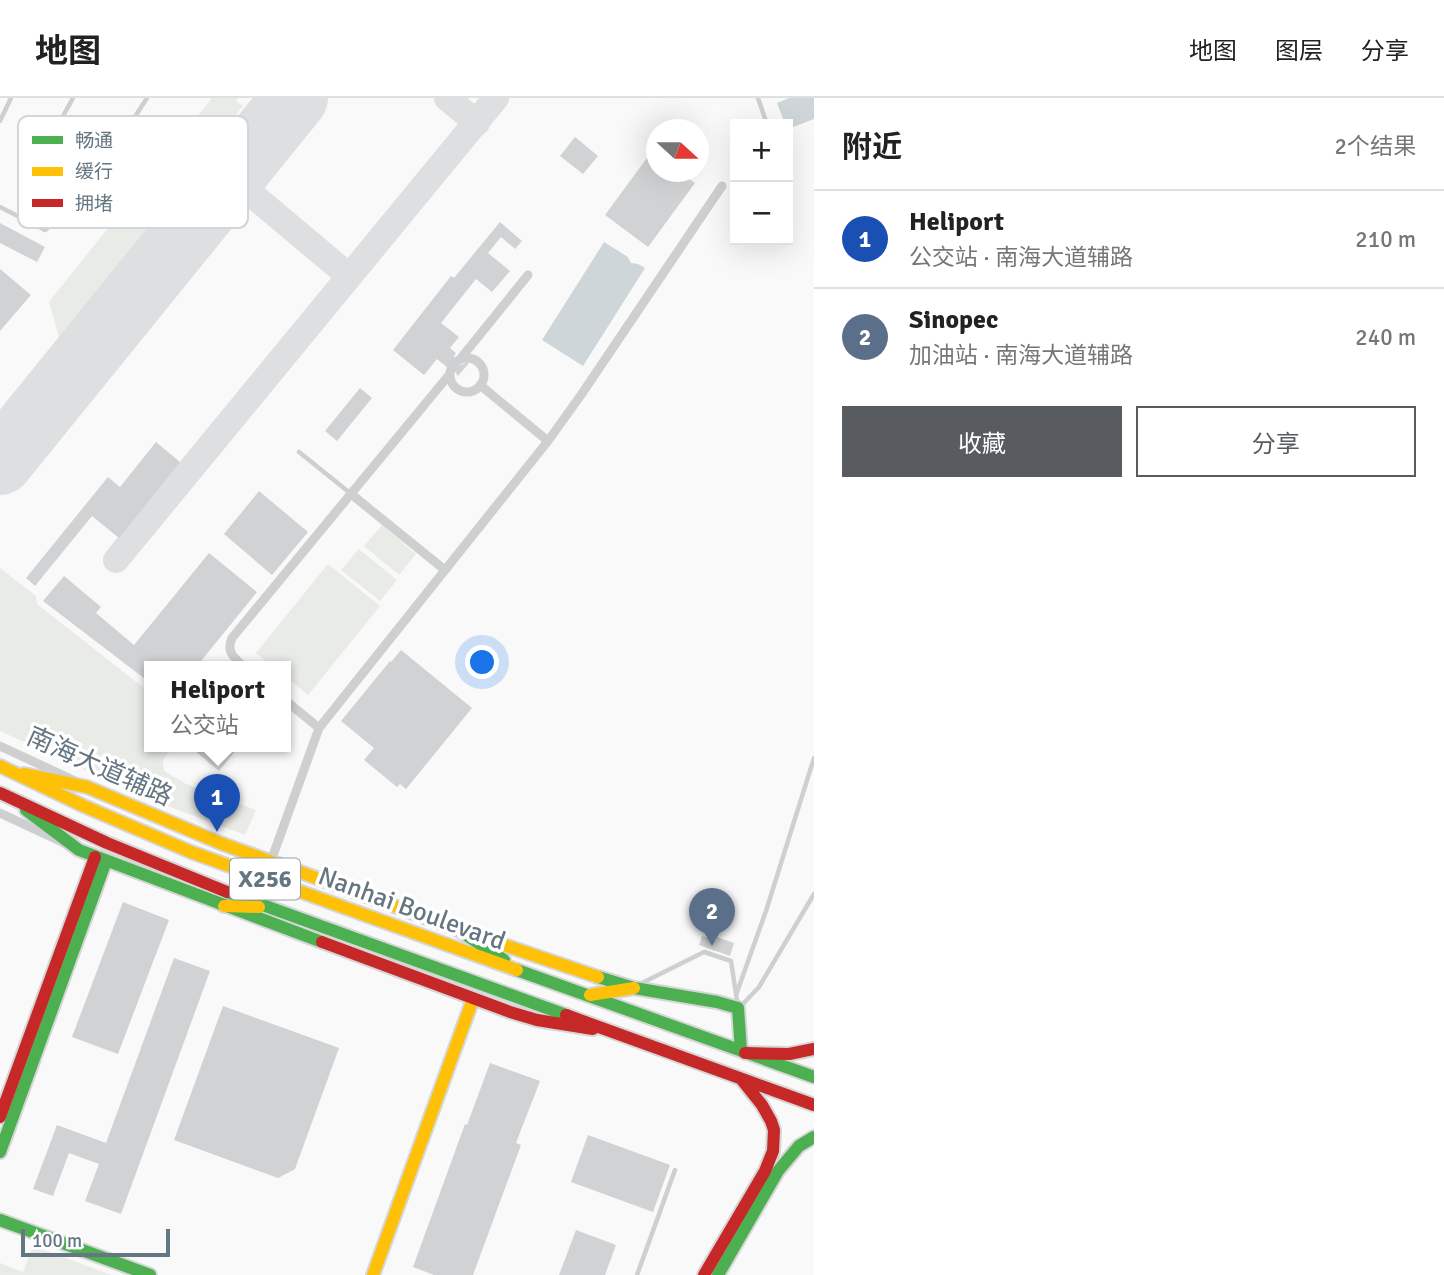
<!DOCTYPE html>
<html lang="zh">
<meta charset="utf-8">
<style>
body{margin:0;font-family:Signika,"Noto Sans SC",sans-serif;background:#f2f2f2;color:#222}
.controls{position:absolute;right:21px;top:21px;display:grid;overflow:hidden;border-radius:0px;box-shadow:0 7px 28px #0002}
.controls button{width:63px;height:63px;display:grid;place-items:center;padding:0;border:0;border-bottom:2px solid #e0e0e0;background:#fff;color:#222;font:35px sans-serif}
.compass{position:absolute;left:646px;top:21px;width:63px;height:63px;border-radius:50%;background:#fff;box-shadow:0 7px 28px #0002;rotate:111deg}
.scale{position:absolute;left:21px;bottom:18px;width:149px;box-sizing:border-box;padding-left:7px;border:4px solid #657683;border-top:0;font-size:19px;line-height:24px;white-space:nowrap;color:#657683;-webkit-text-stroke:5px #fff;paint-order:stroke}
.you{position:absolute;left:483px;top:565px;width:24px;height:24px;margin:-18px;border:5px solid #fff;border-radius:50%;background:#1a73e8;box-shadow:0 0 0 10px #1a73e833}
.badge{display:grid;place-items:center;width:46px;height:46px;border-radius:50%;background:#585c60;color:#fff;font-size:23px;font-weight:700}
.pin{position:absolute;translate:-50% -58px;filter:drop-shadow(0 2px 4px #0008)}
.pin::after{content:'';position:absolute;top:37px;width:24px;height:21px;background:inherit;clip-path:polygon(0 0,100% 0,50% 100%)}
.popup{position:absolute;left:144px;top:563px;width:147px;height:91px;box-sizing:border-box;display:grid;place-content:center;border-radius:0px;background:#fff;filter:drop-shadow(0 2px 5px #0005);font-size:23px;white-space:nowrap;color:#767676}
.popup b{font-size:26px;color:#222}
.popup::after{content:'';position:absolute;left:50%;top:100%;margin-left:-14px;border:14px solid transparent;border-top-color:#fff}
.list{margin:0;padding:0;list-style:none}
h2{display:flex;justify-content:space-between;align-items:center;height:91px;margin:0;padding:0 28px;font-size:30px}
h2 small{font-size:23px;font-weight:400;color:#767676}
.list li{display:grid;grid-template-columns:46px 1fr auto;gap:21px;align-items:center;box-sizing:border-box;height:98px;padding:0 28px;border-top:2px solid #e0e0e0}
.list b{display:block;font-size:26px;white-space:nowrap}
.list p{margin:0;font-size:23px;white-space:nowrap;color:#767676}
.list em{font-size:23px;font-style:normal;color:#767676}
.actions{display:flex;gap:14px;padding:21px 28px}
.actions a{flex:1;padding:16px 0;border:2px solid #585c60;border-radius:0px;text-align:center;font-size:24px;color:#585c60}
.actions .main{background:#585c60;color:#fff}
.map{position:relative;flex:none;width:814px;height:1177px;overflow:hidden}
header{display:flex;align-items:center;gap:42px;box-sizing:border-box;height:98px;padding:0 35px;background:#fff;border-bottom:2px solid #e0e0e0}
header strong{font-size:33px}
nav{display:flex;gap:38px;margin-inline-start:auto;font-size:24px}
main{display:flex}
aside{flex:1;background:#fff}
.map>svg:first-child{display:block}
.green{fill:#e8ebe6}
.water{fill:#ced6d9}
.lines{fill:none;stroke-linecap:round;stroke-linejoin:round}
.taxiway{stroke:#dedfe0;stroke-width:26}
.runway{stroke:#dedfe0;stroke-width:66}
.building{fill:#d0d2d3}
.fast-casing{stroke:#d5d6d7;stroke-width:16}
.slow-casing{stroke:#d5d6d7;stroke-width:16}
.jam-casing{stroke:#d5d6d7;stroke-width:16}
.lane{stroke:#cecfd0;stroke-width:4.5}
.street{stroke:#cecfd0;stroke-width:9}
.fast{stroke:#4caf50;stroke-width:12}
.slow{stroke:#ffc107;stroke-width:12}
.jam{stroke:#c62828;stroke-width:12}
.labels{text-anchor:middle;stroke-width:7;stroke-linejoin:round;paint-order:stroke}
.shield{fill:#fff;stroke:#939fa8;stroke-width:2}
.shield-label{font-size:24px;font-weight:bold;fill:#657683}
.street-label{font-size:26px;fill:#657683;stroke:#fff}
.key{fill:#fff;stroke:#d1d6da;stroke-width:2}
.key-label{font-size:19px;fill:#657683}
</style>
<header>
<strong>地图</strong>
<nav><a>地图</a><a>图层</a><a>分享</a></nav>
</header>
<main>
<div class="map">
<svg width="814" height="1177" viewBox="0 0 814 1177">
<rect width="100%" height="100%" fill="#f9f9f9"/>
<path class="green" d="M212 0H238L236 3 243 8 152 120 166 136 65 261 49 204Z
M382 427 416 456 399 477 364 448Z
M359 451 397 482 380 503 341 472Z
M328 466 380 508 308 597 285 578V568H272L256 555Z
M0 470 36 498 37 506 149 594V648H173L163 662 164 673 186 686 256 712 245 737 149 701 0 633Z
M33 1148 112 1177H0V1165L23 1174Z"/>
<path class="water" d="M789 0H814V21L788 31V26H785L777 5Z
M604 144 628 159 631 165 638 166 645 170 583 268 542 242Z"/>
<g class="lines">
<path class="taxiway" d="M447 0 477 25
M231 79 349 178
M116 462 496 0"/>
<path class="runway" d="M0 364 295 0"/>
</g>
<path class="building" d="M575 39 598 58 583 76 560 58Z
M652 53 656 56V74H679L695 85 648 149 605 117Z
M500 124 522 143 515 151 501 139 488 155 510 173 492 194 476 181 441 225 459 239 450 250 456 255 454 258 455 263 461 267 467 264 469 265 458 278 453 271 448 270 437 261 424 277 393 252 451 178 454 180Z
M0 125 45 149 37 164 0 145Z
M0 171 31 197 0 233Z
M360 290 372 300 337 343 325 333Z
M156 344 180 364 119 440 92 418 35 488 26 480 108 379 120 389Z
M259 393 308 434 272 477 224 436Z
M209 455 257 494 197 568H149V584L43 503 64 478 101 509 96 515 134 547Z
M401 552 472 610 406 691 400 686 397 689 364 662 374 650 341 623 390 563 391 564Z
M189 648H239L219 673Z
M123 804 169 822 118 956 72 939Z
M702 838 716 843 717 839 734 845 730 858 699 847Z
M174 860 210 873 121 1116 85 1103 99 1066 69 1055 53 1098 33 1091 57 1027 106 1045Z
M223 908 339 950 295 1071 278 1080 174 1042Z
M490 965 540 983 516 1045 521 1047 473 1177H434L413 1169 465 1026 467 1027Z
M588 1037 670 1067 653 1114 571 1084Z
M576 1132 616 1147 605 1177H559Z"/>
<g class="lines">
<defs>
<path id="fast" d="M26 712 79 752 322 844
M227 794 566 917
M457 831 504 862
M517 872 814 979
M598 879 634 890 717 904 738 910 741 953
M0 1054 106 763
M0 1122 150 1177
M718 1177 778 1073 799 1048 814 1039"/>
<path id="slow" d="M0 668 86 709 191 754 517 872
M24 676 87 689 220 745 457 831 598 879
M224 808 259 809
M590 897 634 890
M373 1177 473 901"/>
<path id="jam" d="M0 695 107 745 227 794
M322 844 510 914 537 922 593 931
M566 917 814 1007
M745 955 789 956 814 951
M0 1019 95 759
M704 1177 765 1073 773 1053 774 1032 771 1023 762 1007 742 982"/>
</defs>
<use href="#fast" class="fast-casing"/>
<use href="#slow" class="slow-casing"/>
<use href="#jam" class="jam-casing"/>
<path class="lane" d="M758 0 767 26
M0 23 11 0
M46 49 73 0
M0 109 45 132 80 104 147 0
M299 354 350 395
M638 887 704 854 731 863 738 909
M736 897 766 813 814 660
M739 910 759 889 814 796
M637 1177 675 1072"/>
<path class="street" d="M450 277a17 17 0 1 1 34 0a17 17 0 1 1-34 0Z
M461 260 528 177
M480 287 548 343
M351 396 445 472
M243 568C233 559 226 553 232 540L449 277
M285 602 319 630
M0 648 73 682
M0 715 62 744
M271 763 319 630 548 343 581 297 722 88"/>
<use href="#fast" class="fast"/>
<use href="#slow" class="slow"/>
<use href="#jam" class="jam"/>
</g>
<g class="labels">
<rect class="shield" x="230" y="760.5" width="70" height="41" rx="5"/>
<g class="shield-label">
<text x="265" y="789">X256</text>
</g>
<g class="street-label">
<text transform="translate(100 668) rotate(24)" y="9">南海大道辅路</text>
<text transform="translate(412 810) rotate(20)" y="9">Nanhai Boulevard</text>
</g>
</g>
<rect x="18" y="18" width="230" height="112" rx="10" class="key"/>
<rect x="32" y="38" width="31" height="8" fill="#4caf50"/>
<rect x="32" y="69" width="31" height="9" fill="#ffc107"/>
<rect x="32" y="101" width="31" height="8" fill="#c62828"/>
<g class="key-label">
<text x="75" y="49">畅通</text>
<text x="75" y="80">缓行</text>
<text x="75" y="112">拥堵</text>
</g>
</svg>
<div class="controls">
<button>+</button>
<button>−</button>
</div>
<svg class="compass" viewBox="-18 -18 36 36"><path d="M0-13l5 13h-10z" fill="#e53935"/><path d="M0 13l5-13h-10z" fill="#767676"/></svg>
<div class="scale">100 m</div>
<div class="you"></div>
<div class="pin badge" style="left:217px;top:734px;background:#1a4fb4">1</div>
<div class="popup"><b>Heliport</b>公交站</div>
<div class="pin badge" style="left:712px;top:848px;background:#5c6f8a">2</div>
</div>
<aside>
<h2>附近<small>2个结果</small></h2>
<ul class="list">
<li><span class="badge" style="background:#1a4fb4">1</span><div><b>Heliport</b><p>公交站 · 南海大道辅路</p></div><em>210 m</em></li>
<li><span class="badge" style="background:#5c6f8a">2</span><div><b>Sinopec</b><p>加油站 · 南海大道辅路</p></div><em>240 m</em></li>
</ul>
<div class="actions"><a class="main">收藏</a><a>分享</a></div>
</aside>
</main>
